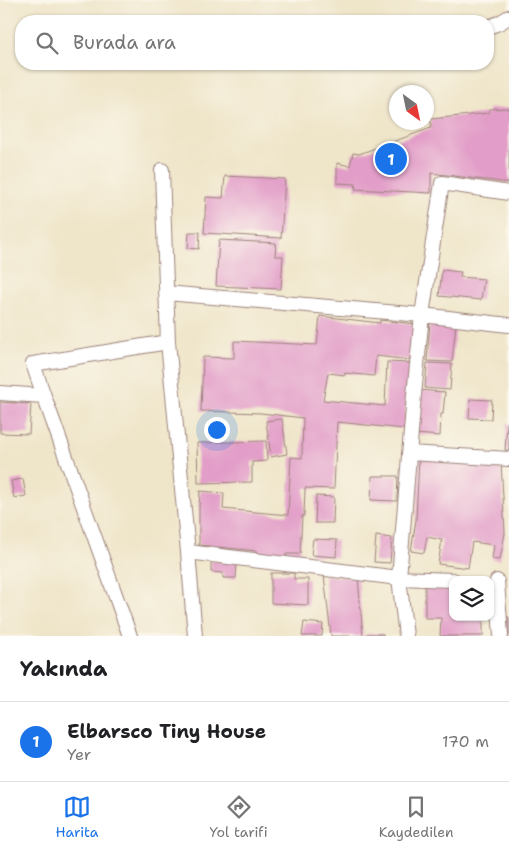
<!DOCTYPE html>
<html lang="tr">
<meta charset="utf-8">
<style>
body{margin:0;font-family:"Shantell Sans",sans-serif;background:#f2f2f2;color:#202124}
.controls{position:absolute;right:15px;bottom:15px;display:grid;overflow:hidden;border-radius:10px;box-shadow:0 1px 4px #0004}
.controls button{width:45px;height:45px;display:grid;place-items:center;padding:0;border:0;border-bottom:1px solid #e0e0e0;background:#fff;color:#202124;font:25px sans-serif}
.compass{position:absolute;left:389px;top:85px;width:45px;height:45px;border-radius:50%;background:#fff;box-shadow:0 1px 4px #0004;rotate:147deg}
.you{position:absolute;left:216px;top:429px;width:18px;height:18px;margin:-12px;border:4px solid #fff;border-radius:50%;background:#1a73e8;box-shadow:0 0 0 8px #1a73e833}
.badge{display:grid;place-items:center;width:32px;height:32px;border-radius:50%;background:#1a73e8;color:#fff;font-size:16px;font-weight:700}
.pin{position:absolute;translate:-50% -50%;border:2px solid #fff;box-shadow:0 1px 5px #0006}
.list{margin:0;padding:0;list-style:none}
h2{display:flex;justify-content:space-between;align-items:center;height:65px;margin:0;padding:0 20px;font-size:21px}
h2 small{font-size:16px;font-weight:400;color:#757577}
.list li{display:grid;grid-template-columns:32px 1fr auto;gap:15px;align-items:center;box-sizing:border-box;height:80px;padding:0 20px;border-top:1px solid #e0e0e0}
.list b{display:block;font-size:19px;white-space:nowrap}
.list p{margin:0;font-size:16px;white-space:nowrap;color:#757577}
.list em{font-size:16px;font-style:normal;color:#757577}
.icon{flex:none;width:28px;height:28px;fill:none;stroke:currentColor;stroke-width:2;stroke-linecap:round;stroke-linejoin:round}
.map{position:relative;flex:none;width:509px;height:636px;overflow:hidden}
.search{position:absolute;background:#fff;box-shadow:0 1px 4px #0004;left:15px;right:15px;top:15px;height:55px;display:flex;align-items:center;gap:12px;box-sizing:border-box;padding:0 18px;border-radius:20px;color:#757577;font-size:19px}
.sheet{height:145px;background:#fff}
nav{display:flex;justify-content:space-around;align-items:center;box-sizing:border-box;height:70px;border-top:1px solid #e0e0e0;background:#fff;font-size:14px;color:#757577}
nav a{display:grid;justify-items:center;gap:2px}
nav .on{color:#1a73e8}
.map>svg:first-child{display:block}
.building{fill:#e29dc8}
.lines{fill:none;stroke-linecap:round;stroke-linejoin:round}
.street-casing{stroke:#9c827a;stroke-width:16}
.street{stroke:#fff;stroke-width:14}
</style>
<div class="map">
<svg width="509" height="636" viewBox="0 0 509 636">
<rect width="100%" height="100%" fill="#fbf7ec"/>
<filter id="ink" filterUnits="userSpaceOnUse"><feTurbulence type="fractalNoise" baseFrequency=".02" numOctaves="2"/><feDisplacementMap in="SourceGraphic" scale="10" xChannelSelector="R" yChannelSelector="G"/><feConvolveMatrix kernelMatrix="1 2 1 2 8 2 1 2 1" color-interpolation-filters="sRGB"/></filter>
<filter id="wash" filterUnits="userSpaceOnUse"><feTurbulence type="fractalNoise" baseFrequency=".0096" numOctaves="4" result="noise"/><feDisplacementMap in="SourceGraphic" scale="20" xChannelSelector="R" yChannelSelector="G"/><feGaussianBlur stdDeviation="1.12" result="paint"/><feColorMatrix in="noise" values="0 0 0 0 0 0 0 0 0 0 0 0 0 0 0 0 0 1.4 0 .05"/><feComposite in="paint" operator="in"/></filter>
<g filter="url(#wash)">
<rect width="100%" height="100%" fill="#efe5c9"/>
<g id="blocks">
<path class="building" d="M509 108V183L431 173V193L355 189 356 184 337 183V163L350 166 353 153 359 154 431 128V119L489 113V109Z
M225 176 285 179 281 238 204 233 206 197 223 198Z
M189 232H200L199 249 188 248Z
M219 240 276 243 275 256H283L281 289 216 286Z
M442 270 461 272 460 277 484 279 481 300 439 296Z
M320 316 380 323V320L415 324 411 360 376 356 374 376 345 373V375L328 373 323 400 385 406 387 362 410 363 404 429 337 422 334 489 305 488 304 516H302L300 554H286V560L257 557V551L199 545V507L200 491 224 493 223 509 288 515 291 457 302 458 303 418 261 413 201 411 203 357 234 358V341L317 345Z
M430 322 456 324 452 362 427 361Z
M427 363 452 364 450 390 425 388Z
M419 390 445 392 443 414H441L440 436 416 434Z
M470 399 492 400 491 419 469 418Z
M0 402 31 404 29 434 0 433Z
M282 419 287 454 271 457 266 421Z
M507 423H509V450H505Z
M266 441 267 461 252 462V482L198 483 197 443Z
M419 457 501 462 505 533 500 560 492 559 494 545 472 542 468 568 438 564 442 540 427 537 424 553 411 551 416 520Z
M372 476H398L397 501 371 500Z
M23 479 26 496 14 498 11 481Z
M316 496 334 497 333 523H315Z
M376 536 392 538 390 563 374 562Z
M313 539 337 540 336 557 311 555Z
M211 561 237 562 236 578H223V573L211 572Z
M271 573H294V579H308V605L271 603Z
M324 575 358 578 363 636H331Z
M425 585H453V617H483V636H440L441 618H425Z
M506 617H509V636H506Z
M304 622 323 624 322 636H302Z
M366 634H383V636H366Z"/>
</g>
</g>
<g filter="url(#ink)">
<use href="#blocks" fill-opacity="0" stroke="#9c827a" stroke-width="1"/>
<g class="lines">
<defs>
<path id="street" d="M488 27 499 23 509 17
M162 170 168 342 188 552 399 578 453 580
M166 293 422 315 509 325
M0 393 44 396 130 636
M44 396 33 364 168 342
M409 453 509 459
M188 552 195 636
M497 581 501 636
M406 636 399 578 414 395 422 315 442 183 509 193"/>
</defs>
<use href="#street" class="street-casing"/>
<use href="#street" class="street"/>
</g>
</g>
</svg>
<div class="controls">
<button><svg class="icon" aria-label="layers" viewBox="0 0 24 24"><path d="M12 4l9 5-9 5-9-5zM3 14l9 5 9-5"/></svg></button>
</div>
<svg class="compass" viewBox="-18 -18 36 36"><path d="M0-13l5 13h-10z" fill="#e53935"/><path d="M0 13l5-13h-10z" fill="#757577"/></svg>
<div class="you"></div>
<div class="pin badge" style="left:391px;top:159px">1</div>
<div class="search"><svg class="icon" aria-label="search" viewBox="0 0 24 24"><circle cx="10" cy="10" r="6"/><path d="M15 15l6 6"/></svg>Burada ara</div>
</div>
<section class="sheet">
<h2>Yakında<small></small></h2>
<ul class="list">
<li><span class="badge">1</span><div><b>Elbarsco Tiny House</b><p>Yer</p></div><em>170 m</em></li>
</ul>
</section>
<nav>
<a class="on"><svg class="icon" aria-label="map" viewBox="0 0 24 24"><path d="M3 6l6-2 6 2 6-2v14l-6 2-6-2-6 2zM9 4v14M15 6v14"/></svg>Harita</a>
<a><svg class="icon" aria-label="directions" viewBox="0 0 24 24"><path d="M12 3l9 9-9 9-9-9zM9 14v-3h6M13 9l2 2-2 2"/></svg>Yol tarifi</a>
<a><svg class="icon" aria-label="saved" viewBox="0 0 24 24"><path d="M7 4h10v16l-5-4-5 4z"/></svg>Kaydedilen</a>
</nav>
